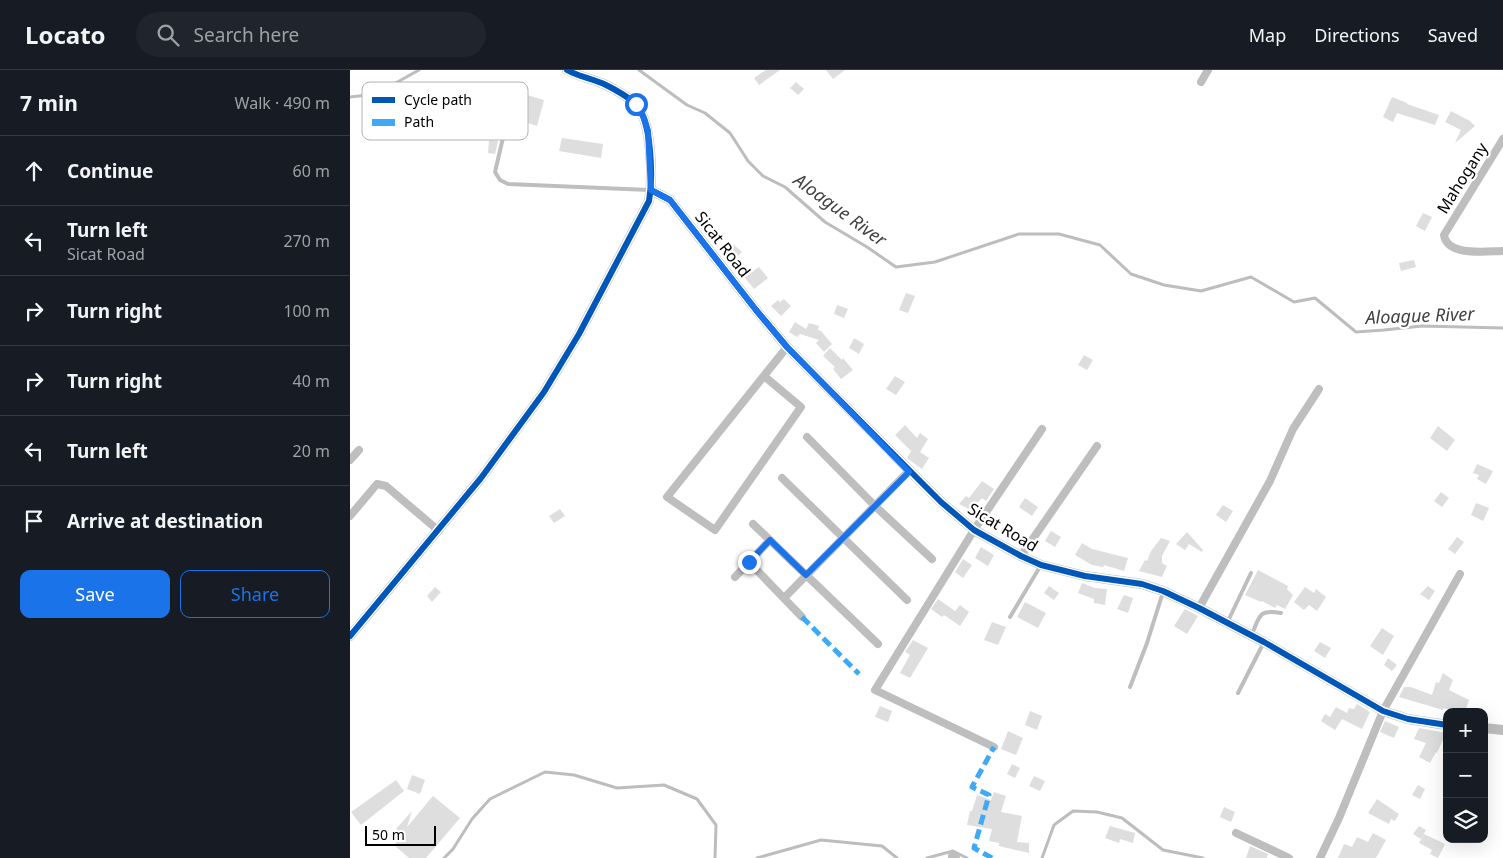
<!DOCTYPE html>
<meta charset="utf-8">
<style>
body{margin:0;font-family:"Noto Sans",sans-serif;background:#20242c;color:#f1f3f6}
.controls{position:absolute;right:15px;bottom:15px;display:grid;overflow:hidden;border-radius:10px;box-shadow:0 5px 20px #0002}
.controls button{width:45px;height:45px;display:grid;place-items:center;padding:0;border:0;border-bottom:1px solid #363941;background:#171b24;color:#f1f3f6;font:25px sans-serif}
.scale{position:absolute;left:15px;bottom:12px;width:71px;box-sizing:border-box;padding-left:5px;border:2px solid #000;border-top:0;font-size:14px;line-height:18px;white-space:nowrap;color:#000;-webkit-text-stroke:4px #fff;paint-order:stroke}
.stop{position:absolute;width:15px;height:15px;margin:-11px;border:4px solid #1a73e8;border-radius:50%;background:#fff}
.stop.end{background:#1a73e8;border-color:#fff;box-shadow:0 1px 5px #0008}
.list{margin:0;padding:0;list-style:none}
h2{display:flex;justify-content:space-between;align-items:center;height:65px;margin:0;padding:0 20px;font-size:21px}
h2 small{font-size:16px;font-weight:400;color:#9ea1a6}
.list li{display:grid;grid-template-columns:32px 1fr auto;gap:15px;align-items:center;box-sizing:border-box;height:70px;padding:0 20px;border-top:1px solid #363941}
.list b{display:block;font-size:19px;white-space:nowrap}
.list p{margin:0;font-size:16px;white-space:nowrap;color:#9ea1a6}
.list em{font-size:16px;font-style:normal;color:#9ea1a6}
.actions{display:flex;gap:10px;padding:15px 20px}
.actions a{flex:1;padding:11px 0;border:1px solid #1a73e8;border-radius:10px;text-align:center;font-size:18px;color:#1a73e8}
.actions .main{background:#1a73e8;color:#fff}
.icon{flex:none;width:28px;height:28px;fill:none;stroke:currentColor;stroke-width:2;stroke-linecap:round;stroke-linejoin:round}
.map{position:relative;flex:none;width:1153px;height:788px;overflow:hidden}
header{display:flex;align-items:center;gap:30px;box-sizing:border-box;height:70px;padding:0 25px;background:#171b24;border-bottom:1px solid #363941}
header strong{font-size:24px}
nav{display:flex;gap:28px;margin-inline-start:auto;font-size:18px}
.search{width:350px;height:45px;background:#20242c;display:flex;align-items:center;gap:12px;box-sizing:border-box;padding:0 18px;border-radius:28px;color:#9ea1a6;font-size:19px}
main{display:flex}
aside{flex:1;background:#171b24}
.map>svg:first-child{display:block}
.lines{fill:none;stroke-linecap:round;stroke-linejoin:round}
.stream{stroke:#bdbdbd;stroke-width:3}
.building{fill:#dedede}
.service{stroke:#bebebe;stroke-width:4}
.minor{stroke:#bebebe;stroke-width:8}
.tertiary{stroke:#bebebe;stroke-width:10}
.quiet{stroke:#3fa9f5;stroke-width:5;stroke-dasharray:10 5;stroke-linecap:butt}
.cycleway-casing{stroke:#fff;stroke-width:9}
.cycleway{stroke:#0057b8;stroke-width:6}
.route{stroke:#1a73e8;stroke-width:6}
.labels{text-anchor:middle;stroke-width:4.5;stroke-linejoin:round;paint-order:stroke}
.street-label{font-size:16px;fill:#000;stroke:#fff}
.water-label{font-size:18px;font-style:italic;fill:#424242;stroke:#fff}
.key{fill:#fff;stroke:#b2b2b2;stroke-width:1}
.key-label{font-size:14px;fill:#000}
</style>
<header>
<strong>Locato</strong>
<div class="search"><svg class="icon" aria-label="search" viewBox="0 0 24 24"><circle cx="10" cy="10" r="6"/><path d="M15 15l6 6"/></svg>Search here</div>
<nav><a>Map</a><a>Directions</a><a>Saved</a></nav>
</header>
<main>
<aside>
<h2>7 min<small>Walk · 490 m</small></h2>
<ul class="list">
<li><svg class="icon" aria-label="ahead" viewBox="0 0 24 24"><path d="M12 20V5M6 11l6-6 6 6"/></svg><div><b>Continue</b></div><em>60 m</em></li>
<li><svg class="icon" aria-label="left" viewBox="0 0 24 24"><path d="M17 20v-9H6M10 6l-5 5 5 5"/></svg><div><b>Turn left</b><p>Sicat Road</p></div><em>270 m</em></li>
<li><svg class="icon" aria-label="right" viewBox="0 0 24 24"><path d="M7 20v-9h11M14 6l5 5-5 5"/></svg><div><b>Turn right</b></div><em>100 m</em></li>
<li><svg class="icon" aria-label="right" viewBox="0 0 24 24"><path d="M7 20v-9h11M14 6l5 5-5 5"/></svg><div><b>Turn right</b></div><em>40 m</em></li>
<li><svg class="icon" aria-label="left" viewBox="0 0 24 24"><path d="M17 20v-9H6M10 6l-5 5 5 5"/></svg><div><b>Turn left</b></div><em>20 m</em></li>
<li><svg class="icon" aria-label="arrive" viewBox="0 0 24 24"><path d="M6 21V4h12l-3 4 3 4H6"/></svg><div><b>Arrive at destination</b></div></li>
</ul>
<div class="actions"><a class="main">Save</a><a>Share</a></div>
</aside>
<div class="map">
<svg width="1153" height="788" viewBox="0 0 1153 788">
<rect width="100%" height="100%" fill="#fff"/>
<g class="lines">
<path class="stream" d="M289 0 337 35 355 43 380 63 398 91 413 106 435 117 475 152 517 177 546 197 585 192 669 164H709L750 175 781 204 814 215 851 221 901 207 944 232 965 228 1006 262 1034 260 1072 256 1153 258
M0 27 26 24 69 0
M94 788 103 779 122 749 140 729 195 702 224 705 267 718 314 715 347 729 366 755 365 788
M407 788 471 770 532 776 547 788
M577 788 603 781 617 788
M692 788 704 755 723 741 747 742 772 748 813 780 853 788"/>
</g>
<path class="building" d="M416 0H430L409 15 404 8Z
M476 0H495L483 9Z
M446 12 454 19 448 25 440 18Z
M170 23 194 30 187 56 162 48Z
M1042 27 1057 33V34L1089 45 1085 55 1047 43 1043 52 1033 47Z
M1101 41 1120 51 1125 56 1105 73 1111 60 1095 52Z
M212 68 253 74 251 88 209 81Z
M139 70 148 71 145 84 138 83Z
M1073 143 1082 147 1075 161 1066 156Z
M383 174 392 182 380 194 372 186Z
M1064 190 1066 197 1051 201 1049 193Z
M409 197 418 208 404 219 392 204 399 198 402 202Z
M556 223 565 226 558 243 549 240Z
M434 229 441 236 431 246 421 236 428 230 430 232Z
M487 235 498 239 494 248 484 244Z
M445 252 456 259 459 253 469 256 468 260 471 261 482 274 474 282 466 273 469 270 450 264 447 267 439 262Z
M504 268 514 274 509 284 499 278Z
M480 278 492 290 493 288 503 300 491 309 483 299 485 297 473 286Z
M734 285 743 290 737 300 728 295Z
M545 306 555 312 546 325 536 319Z
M555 355 567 368 570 363 578 369 570 382 579 388 572 399 557 388 561 381 545 365Z
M1088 356 1105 370 1097 381 1080 368Z
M1127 394 1143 401 1136 414 1127 409 1129 405 1123 403Z
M632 411 644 419 636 431 632 428 621 440 609 434 616 426 619 428Z
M1091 422 1099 428 1092 437 1084 431Z
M675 428 688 437 682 446 669 437Z
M1126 433 1139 438 1133 451 1121 445Z
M873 435 883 441 876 452 866 445Z
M210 439 215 446 204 453 199 446Z
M701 461 711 467 705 477 695 471Z
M837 462 853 480 852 482 839 474 835 480 826 474Z
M1107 467 1114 472 1105 484 1098 479Z
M811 468 820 471 812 486V493L817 496 812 507 789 501 795 490 797 491 801 481Z
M732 473 742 479 778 488 774 501 754 495 753 497 742 495 725 485Z
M631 477 644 485 638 496 625 488Z
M613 489 622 495 613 508 605 502Z
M908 500 938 516 937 519 943 525 935 539 927 535 925 538 912 531 911 532 895 525Z
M732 513 745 518 757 519 755 535 744 533V529L728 523Z
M699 516 709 523 704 530 694 523Z
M1078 516 1085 521 1079 530 1070 524Z
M85 517 91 522 82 532 77 526Z
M955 517 964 523 966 519 976 527 967 541 959 535 954 540 944 532Z
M774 525 783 528 778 543 767 539Z
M588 529 605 541 610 535 619 542 610 556 594 545 592 547 581 539Z
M675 532 696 543 688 558 667 547Z
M835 539 848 546 837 564 824 556Z
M642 552 656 557 648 575 634 570Z
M1032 558 1044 566 1033 585 1020 576Z
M563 570 578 578 560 608 550 603 560 585 555 582Z
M970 572 981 578 975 588 964 581Z
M1038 588 1047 595 1042 601 1034 595Z
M1093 603 1103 610 1099 620 1119 630 1115 642H1103L1094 638 1093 640 1049 627 1054 617H1061L1082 625 1086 612 1089 613Z
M1007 634 1020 642 1012 659 992 649 985 660 971 651 975 644 980 647 986 637 997 643 999 638 1004 639Z
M530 636 542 641 538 652 525 647Z
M680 641 692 646 687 660 675 655Z
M1035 651 1049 657 1044 668 1030 662Z
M1069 658 1096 663 1087 683 1086 682 1080 693 1069 687 1076 673 1064 669Z
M658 661 673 668 666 685 651 679Z
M662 694 670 698 665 708 657 704Z
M62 705 75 710 70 724 57 719Z
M684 706 695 711 690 721 679 716Z
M46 710 54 721 11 755 1 742Z
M1068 715 1075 719 1070 729 1062 725Z
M644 722 656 726 651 742 672 746 667 772 679 773V783L649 776V773L639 771 642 759 617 755 620 741H622L627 725 641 730Z
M83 726 110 748 76 788H59L44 775 53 765 46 759 62 741 57 757Z
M1027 729 1049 744 1045 751 1041 749 1039 754 1018 743Z
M874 737 885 742 881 752 870 747Z
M760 756 785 763 783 773 770 769 769 773 755 768Z
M1069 756 1076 760 1071 769 1063 764Z
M1023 763 1036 770 1026 788H988L994 774 1002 777 1007 767 1018 772Z
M1074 764 1095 774 1088 788 1080 784 1082 780 1069 773Z
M900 776 918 784 917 788H896Z"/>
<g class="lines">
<path class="service" d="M156 55 145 102 150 110 158 114 299 120
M660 547 691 495
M878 551 901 503
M902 564C910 545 909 539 931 543
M780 617 797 573 813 522
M888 623 914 572"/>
<path class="minor" d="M851 12 858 0
M1153 69 1094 165C1097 187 1137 181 1153 181
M414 306 451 337 365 460 317 427 437 277
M457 367 525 436 582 489
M0 390 9 380
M432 408 557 530
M0 446 27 414 36 416 89 461
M403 454 528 574
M671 486 747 376
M399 492 452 547
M385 507 420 470
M434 528 559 401
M849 538 920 411 943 359 969 319
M644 677 525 620 624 460 692 359
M886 763 939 788
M602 786 606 788
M970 788 989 748 1033 641 1110 504"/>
<path class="tertiary" d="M301 120 320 130 406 240 437 277 574 415 591 432 624 460 671 486 691 495 735 506 792 514 813 521 849 538 914 572 1033 641 1058 649 1097 655
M0 566 131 408 194 322 229 264 299 131C303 108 302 52 286 34 278 27 266 20 256 15 244 9 229 7 217 0
M1134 658 1153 660"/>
<path class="quiet" d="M452 547 509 604
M642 788 624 778 639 725 622 717 644 677"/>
<defs>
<path id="cycleway" d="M301 120 320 130 406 240 437 277 574 415 591 432 624 460 671 486 691 495 735 506 792 514 813 521 849 538 914 572 1033 641 1058 649 1097 655
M0 566 131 408 194 322 229 264 299 131C303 108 302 52 286 34 278 27 266 20 256 15 244 9 229 7 217 0"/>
</defs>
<use href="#cycleway" class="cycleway-casing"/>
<use href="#cycleway" class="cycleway"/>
</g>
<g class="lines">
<path class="route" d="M286 34 294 48 298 61 301 120 320 130 406 240 437 277 559 402 456 505 420 470 399 492"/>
</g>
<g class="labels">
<g class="street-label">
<text transform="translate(1112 108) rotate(-58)" y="6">Mahogany</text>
<text transform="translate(373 174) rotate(52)" y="6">Sicat Road</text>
<text transform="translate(653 457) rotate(31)" y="6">Sicat Road</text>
</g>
<g class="water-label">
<text transform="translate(490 140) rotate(36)" y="6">Aloague River</text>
<text transform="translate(1070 246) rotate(-2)" y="6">Aloague River</text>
</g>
</g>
<rect x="12" y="12" width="166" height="58" rx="8" class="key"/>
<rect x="22" y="27" width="23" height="6" fill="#0057b8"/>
<rect x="22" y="49" width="23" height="7" fill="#3fa9f5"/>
<g class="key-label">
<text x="54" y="35">Cycle path</text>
<text x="54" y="57">Path</text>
</g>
</svg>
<div class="controls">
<button>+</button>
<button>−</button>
<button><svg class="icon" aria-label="layers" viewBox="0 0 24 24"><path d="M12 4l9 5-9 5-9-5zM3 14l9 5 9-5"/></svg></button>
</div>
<div class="scale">50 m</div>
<div class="stop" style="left:286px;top:34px"></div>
<div class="stop end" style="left:399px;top:492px"></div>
</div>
</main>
